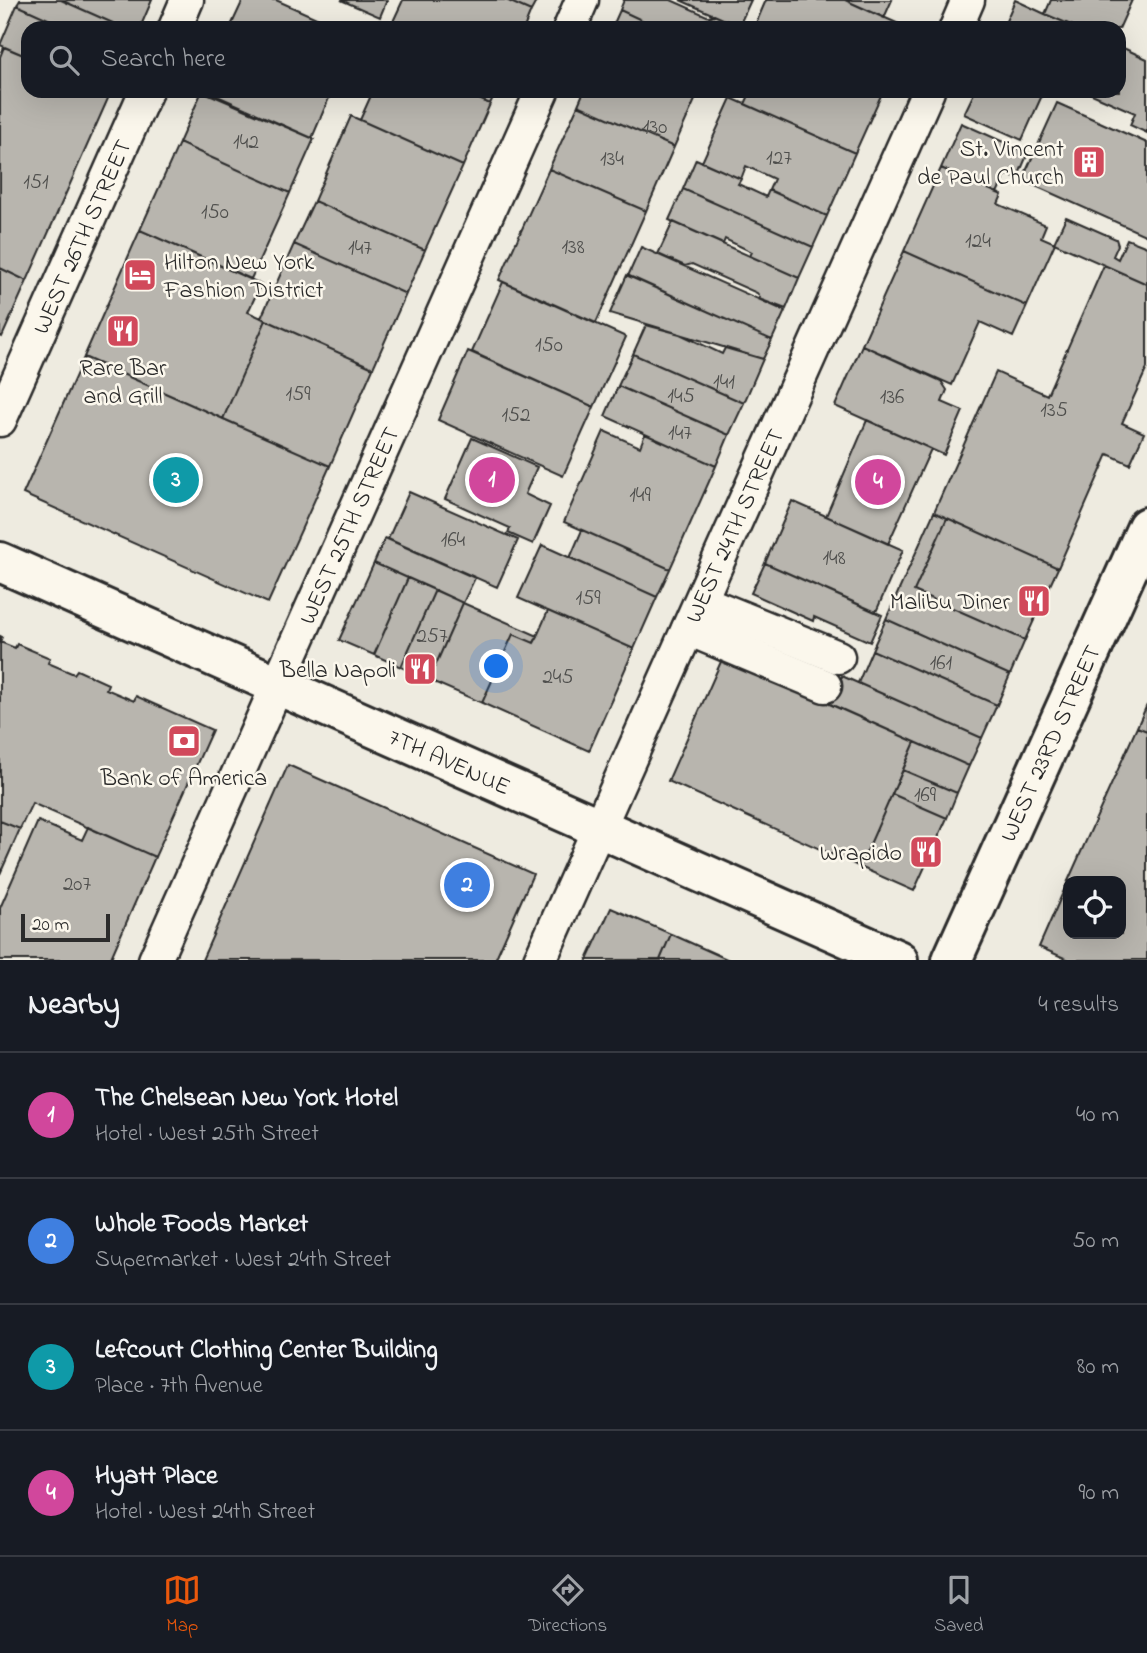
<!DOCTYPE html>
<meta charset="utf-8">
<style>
body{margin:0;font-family:"Indie Flower",sans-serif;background:#242831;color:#f1f3f6}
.controls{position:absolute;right:21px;bottom:21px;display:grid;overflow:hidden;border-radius:14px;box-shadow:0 7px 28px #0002}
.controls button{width:63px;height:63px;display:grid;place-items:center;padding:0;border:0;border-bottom:2px solid #363941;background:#171b24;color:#f1f3f6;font:35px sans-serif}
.scale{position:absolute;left:21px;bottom:18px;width:89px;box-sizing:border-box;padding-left:7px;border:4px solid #2b2b2b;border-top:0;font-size:19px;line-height:24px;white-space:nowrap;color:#2b2b2b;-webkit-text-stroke:5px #fbf7ec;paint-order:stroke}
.you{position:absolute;left:497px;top:667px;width:24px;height:24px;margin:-18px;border:5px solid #fff;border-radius:50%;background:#1a73e8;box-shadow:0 0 0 10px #1a73e833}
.badge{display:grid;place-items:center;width:46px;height:46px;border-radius:50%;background:#ea580c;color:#fff;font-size:23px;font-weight:700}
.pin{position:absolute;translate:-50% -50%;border:4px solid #fff;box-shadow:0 2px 7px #0006}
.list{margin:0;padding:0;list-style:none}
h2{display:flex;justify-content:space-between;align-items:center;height:91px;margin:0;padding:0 28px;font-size:30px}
h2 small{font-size:23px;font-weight:400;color:#9ea1a6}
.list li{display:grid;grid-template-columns:46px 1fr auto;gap:21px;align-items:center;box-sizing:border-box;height:126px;padding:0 28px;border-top:2px solid #363941}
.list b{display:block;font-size:26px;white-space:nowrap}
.list p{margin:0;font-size:23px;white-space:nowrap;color:#9ea1a6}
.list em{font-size:23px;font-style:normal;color:#9ea1a6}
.icon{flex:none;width:38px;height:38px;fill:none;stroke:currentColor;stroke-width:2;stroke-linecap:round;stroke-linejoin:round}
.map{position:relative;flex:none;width:1147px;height:960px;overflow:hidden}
.search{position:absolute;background:#171b24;box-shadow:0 7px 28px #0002;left:21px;right:21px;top:21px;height:77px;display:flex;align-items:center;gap:18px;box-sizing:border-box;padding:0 24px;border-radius:21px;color:#9ea1a6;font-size:26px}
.sheet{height:595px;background:#171b24}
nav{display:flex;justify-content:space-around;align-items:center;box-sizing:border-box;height:98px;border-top:2px solid #363941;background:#171b24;font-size:19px;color:#9ea1a6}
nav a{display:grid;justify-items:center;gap:4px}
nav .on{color:#ea580c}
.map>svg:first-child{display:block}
.building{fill:#b8b5ae;stroke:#2b2b2b;stroke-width:2}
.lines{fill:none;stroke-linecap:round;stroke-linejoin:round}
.minor-casing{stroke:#2b2b2b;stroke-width:37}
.major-casing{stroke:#2b2b2b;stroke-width:44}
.minor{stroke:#fbf7ec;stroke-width:32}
.major{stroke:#fbf7ec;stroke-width:38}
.labels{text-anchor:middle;stroke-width:5;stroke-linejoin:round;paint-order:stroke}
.number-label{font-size:21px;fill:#4e4e4c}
.poi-label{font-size:24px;fill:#2b2b2b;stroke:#fbf7ec;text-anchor:end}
.street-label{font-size:24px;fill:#2b2b2b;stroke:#fbf7ec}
</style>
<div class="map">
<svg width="1147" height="960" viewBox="0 0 1147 960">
<rect width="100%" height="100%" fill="#eeebe0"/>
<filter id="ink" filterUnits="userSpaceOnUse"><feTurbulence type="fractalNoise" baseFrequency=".0143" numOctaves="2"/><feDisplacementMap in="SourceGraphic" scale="14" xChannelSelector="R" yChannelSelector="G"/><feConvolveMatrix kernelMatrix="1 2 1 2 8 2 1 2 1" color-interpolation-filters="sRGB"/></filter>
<g filter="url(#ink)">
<path class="building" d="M20 0H61L124 28H68L17 5Z
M61 0H152L140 28H124Z
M243 0H276L339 28H230Z
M341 0H387L380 17Z
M403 0H506L531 11 524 28H390Z
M506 0H537L531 11Z
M624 0H671L709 17 714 15 742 28H667L655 23 650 24 620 10Z
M680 0H751L739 26Z
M766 0H845L908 28H754Z
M845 0H892L884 18Z
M1015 0 1045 14 1078 28H1003Z
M1051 0H1132L1119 29 1078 28 1045 14Z
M17 5 68 28H28V57L0 45Z
M620 10 650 24 651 28H612Z
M1119 46 1147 59V133L1130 125 1135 113 1085 91H1119Z
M4 47 28 57V91H104L110 94 27 281 0 268V57Z
M202 91 314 139 290 193 179 143Z
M206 91H332L312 138Z
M373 91H461L490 104 463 166 360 120Z
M461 91H496L490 104Z
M584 91H699L674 147 578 105Z
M751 91H883L855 153 745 104Z
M975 91H1044L1022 140 964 114Z
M731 98 855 153 827 216 769 190 774 179 746 166 741 179 702 162Z
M1057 103 1147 143V236L1022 180Z
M578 105 674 147 646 211 549 169Z
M351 116 463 166 425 250 314 201Z
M961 123 1028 153 1017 179 1006 174 997 193 941 168Z
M179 143 290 193 251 279 140 230Z
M696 159 741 179 738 184 766 197 769 190 827 216 813 247 683 189Z
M941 168 1002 195 998 204 1046 225 1041 237 1055 243 1027 306 904 251Z
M549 169 646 211 596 323 499 280Z
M683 189 813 247 799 278 750 256 752 252 725 239 723 244 669 220Z
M314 201 425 250 406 294 294 244Z
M1066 217 1116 239 1118 245 1113 256 1118 259 1127 239 1147 247V284L1054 243Z
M673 222 799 278 786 309 759 299 760 297 757 293 692 264 685 266 658 254Z
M140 230 261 284 248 312 266 320 223 419 84 357Z
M294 244 406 294 373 368 261 318Z
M641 247 785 311 772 340 628 276Z
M904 251 1027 306 1013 337 980 322 952 385 862 345Z
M1104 265 1147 284V368L1122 423 1144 433 1130 464 1108 454 1058 568 934 512 996 372 1047 395Z
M0 268 27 281 2 337 0 336Z
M627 275 772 340 763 359 610 313Z
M503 282 626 337 594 407 472 352Z
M266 320 373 368 330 466 223 419Z
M646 325 680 334 722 354 725 348 763 359 744 403 633 354Z
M862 345 941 381 947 390 942 402 963 411 944 455 835 406Z
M468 351 594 407 563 476 438 420Z
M633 354 744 403 729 435 618 386Z
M84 357 330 466 268 603 23 494Z
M618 386 729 435 716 466 605 416Z
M867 420 931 449 888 544 826 516Z
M604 431 640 447 645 434 716 466 670 569 564 522Z
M472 438 537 467 525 494 550 506 533 544 508 533 510 528 445 499Z
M409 492 518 540 497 587 388 539Z
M792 501 903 550 876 612 765 563Z
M934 512 947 518 914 591 1025 640 1010 675 886 619Z
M947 518 1058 568 1025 640 914 591Z
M582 530 670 569 657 597 570 558Z
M385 538 475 578 463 603 374 563Z
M542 545 657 597 634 649 518 598Z
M374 563 408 578 374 655 339 640Z
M765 563 882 615 870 642 814 617 813 621 751 593Z
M408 578 435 590 401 667 374 655Z
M435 590 463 603 429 680 401 667Z
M463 603 538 636 534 643 513 634 482 703 429 680Z
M548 611 634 649 589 751 482 703 513 634 534 643Z
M886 619 1010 675 997 705 872 650Z
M0 636 2 637 0 642 15 648 17 644 50 658 48 663 74 674 77 670 108 684 106 689 134 701 136 696 212 730 155 857 32 803 20 829 0 821Z
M872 650 997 705 982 738 858 683Z
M723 657 915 742 860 867 668 781Z
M842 676 982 738 969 766 830 704Z
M1147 705V731L1137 727Z
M1137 727 1147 731V960H1069L1039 947 1068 881V934H1121V881H1068Z
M915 742 969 766 957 793 903 770Z
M288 765 533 874 495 960H202Z
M903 770 957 793 947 818 892 794Z
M892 794 947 818 914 891 860 867Z
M0 821 20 829 0 874Z
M38 821 82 840 88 827 155 857 110 960H0V908Z
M611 908 671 934 660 960H587Z
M671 934 729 960H660Z"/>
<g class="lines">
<defs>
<g id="minor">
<path d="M175 28 187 0"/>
<path d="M570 28 582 0"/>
<path d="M956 28 968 0"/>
<path id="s1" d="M0 420 146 91"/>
<path d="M701 601 838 657"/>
<path d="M688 629 825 686"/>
<path id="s2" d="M155 960 542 91"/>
<path id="s3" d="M540 960 928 91"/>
</g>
<g id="major">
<path id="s4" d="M0 562 898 960"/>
<path id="s5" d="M952 960 1147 527"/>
</g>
</defs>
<use href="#minor" class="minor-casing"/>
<use href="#major" class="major-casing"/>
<use href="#minor" class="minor"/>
<use href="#major" class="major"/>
</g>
</g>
<defs>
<symbol id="building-square" viewBox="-11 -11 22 22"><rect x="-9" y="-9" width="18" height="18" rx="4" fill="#d1495b" stroke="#fbf7ec"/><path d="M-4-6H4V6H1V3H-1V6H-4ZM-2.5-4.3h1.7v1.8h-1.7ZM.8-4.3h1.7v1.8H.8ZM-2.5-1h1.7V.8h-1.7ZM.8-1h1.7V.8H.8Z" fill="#fff"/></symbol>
<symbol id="hotel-square" viewBox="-11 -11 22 22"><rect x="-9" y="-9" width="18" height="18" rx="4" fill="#d1495b" stroke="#fbf7ec"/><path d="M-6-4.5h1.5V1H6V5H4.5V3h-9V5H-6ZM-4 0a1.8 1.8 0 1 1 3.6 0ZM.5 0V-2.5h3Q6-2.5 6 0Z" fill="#fff"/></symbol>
<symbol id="restaurant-square" viewBox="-11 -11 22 22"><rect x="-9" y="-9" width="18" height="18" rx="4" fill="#d1495b" stroke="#fbf7ec"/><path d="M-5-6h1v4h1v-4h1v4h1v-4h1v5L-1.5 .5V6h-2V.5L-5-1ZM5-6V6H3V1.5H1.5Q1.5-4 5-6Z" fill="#fff"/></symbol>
<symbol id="bank-square" viewBox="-11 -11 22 22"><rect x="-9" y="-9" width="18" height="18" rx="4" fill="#d1495b" stroke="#fbf7ec"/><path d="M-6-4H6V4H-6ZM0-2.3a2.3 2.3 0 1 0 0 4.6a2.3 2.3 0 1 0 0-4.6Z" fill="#fff"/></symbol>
</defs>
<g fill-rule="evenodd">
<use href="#building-square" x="1070" y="143" width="38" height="38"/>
<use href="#hotel-square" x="121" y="256" width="38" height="38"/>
<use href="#restaurant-square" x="104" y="312" width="38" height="38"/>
<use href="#restaurant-square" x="1015" y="582" width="38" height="38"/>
<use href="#restaurant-square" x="401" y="650" width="38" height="38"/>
<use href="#bank-square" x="165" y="722" width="38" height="38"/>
<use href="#restaurant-square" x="907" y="833" width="38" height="38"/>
</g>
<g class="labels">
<g class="number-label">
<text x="655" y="133">130</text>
<text x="246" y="148">142</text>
<text x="779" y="164">127</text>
<text x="612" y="165">134</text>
<text x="36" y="188">151</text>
<text x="215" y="218">150</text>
<text x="978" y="247">124</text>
<text x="573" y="253">138</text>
<text x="360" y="254">147</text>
<text x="549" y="351">150</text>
<text x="724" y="388">141</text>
<text x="298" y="400">159</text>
<text x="681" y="402">145</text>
<text x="892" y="403">136</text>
<text x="1054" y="416">135</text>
<text x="516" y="421">152</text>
<text x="680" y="439">147</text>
<text x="640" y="501">149</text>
<text x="453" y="546">164</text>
<text x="834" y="564">148</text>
<text x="588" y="604">159</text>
<text x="432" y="642">257</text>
<text x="941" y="669">161</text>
<text x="558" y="683">245</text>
<text x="925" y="801">169</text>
<text x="77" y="890">207</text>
</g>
<g class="poi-label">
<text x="1064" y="156">St. Vincent<tspan x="1064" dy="28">de Paul Church</tspan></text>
<text x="164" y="269" text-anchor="start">Hilton New York<tspan x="164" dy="28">Fashion District</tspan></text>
<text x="123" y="375" text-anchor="middle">Rare Bar<tspan x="123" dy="28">and Grill</tspan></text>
<text x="1010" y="609">Malibu Diner</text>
<text x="396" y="677">Bella Napoli</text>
<text x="184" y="785" text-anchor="middle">Bank of America</text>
<text x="902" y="860">Wrapido</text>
</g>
<g class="street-label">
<text dy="8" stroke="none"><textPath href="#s1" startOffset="201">WEST 26TH STREET</textPath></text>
<text dy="8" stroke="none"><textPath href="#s2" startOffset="476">WEST 25TH STREET</textPath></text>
<text dy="8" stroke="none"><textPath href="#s3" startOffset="476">WEST 24TH STREET</textPath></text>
<text dy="8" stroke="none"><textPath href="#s5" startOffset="238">WEST 23RD STREET</textPath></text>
<text dy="8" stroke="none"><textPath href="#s4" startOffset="492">7TH AVENUE</textPath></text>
</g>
</g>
</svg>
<div class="controls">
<button><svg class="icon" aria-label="locate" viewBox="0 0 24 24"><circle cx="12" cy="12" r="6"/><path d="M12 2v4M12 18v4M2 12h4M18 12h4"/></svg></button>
</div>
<div class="scale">20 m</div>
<div class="you"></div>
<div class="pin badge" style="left:492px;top:480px;background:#d1479c">1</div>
<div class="pin badge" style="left:467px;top:885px;background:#3f7fe0">2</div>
<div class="pin badge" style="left:176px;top:480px;background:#0f9aa8">3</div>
<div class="pin badge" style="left:878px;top:482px;background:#d1479c">4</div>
<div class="search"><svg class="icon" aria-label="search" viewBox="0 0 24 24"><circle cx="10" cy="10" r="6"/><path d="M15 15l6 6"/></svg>Search here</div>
</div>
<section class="sheet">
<h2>Nearby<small>4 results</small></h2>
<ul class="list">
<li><span class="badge" style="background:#d1479c">1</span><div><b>The Chelsean New York Hotel</b><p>Hotel · West 25th Street</p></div><em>40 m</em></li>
<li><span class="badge" style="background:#3f7fe0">2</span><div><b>Whole Foods Market</b><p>Supermarket · West 24th Street</p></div><em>50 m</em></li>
<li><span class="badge" style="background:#0f9aa8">3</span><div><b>Lefcourt Clothing Center Building</b><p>Place · 7th Avenue</p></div><em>80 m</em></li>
<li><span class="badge" style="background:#d1479c">4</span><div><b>Hyatt Place</b><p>Hotel · West 24th Street</p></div><em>90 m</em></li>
</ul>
</section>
<nav>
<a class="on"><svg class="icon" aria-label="map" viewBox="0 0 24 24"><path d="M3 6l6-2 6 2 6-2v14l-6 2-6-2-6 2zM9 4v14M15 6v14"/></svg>Map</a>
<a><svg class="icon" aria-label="directions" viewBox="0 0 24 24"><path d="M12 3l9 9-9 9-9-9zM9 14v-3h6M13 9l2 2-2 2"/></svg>Directions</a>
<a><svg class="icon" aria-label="saved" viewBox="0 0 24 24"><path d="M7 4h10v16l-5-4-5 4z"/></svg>Saved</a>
</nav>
